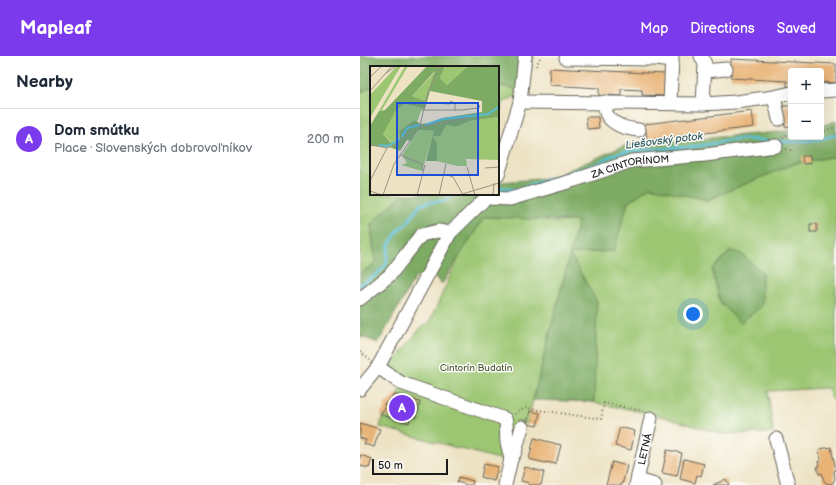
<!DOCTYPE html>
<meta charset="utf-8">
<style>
body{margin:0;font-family:"Balsamiq Sans",sans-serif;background:#f2f2f3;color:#1f2937}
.controls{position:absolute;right:12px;top:12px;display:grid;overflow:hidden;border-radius:4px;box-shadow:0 4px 16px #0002}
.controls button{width:36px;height:36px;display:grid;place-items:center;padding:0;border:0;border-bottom:1px solid #e0e1e3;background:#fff;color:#1f2937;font:20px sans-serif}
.scale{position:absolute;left:12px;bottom:10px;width:76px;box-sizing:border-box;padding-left:4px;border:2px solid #1c1c1c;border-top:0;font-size:11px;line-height:14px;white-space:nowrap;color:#1c1c1c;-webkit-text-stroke:3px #fdfcf7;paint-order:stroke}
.you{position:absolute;left:333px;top:258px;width:14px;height:14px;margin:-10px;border:3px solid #fff;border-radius:50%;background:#1a73e8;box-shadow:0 0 0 6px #1a73e833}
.badge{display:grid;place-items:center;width:26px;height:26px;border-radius:50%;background:#7c3aed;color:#fff;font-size:13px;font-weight:700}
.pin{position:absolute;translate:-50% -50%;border:2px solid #fff;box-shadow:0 1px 4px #0006}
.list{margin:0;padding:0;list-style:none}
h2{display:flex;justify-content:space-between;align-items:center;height:52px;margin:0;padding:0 16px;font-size:17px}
h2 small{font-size:13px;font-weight:400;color:#747a83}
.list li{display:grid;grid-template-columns:26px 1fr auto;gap:12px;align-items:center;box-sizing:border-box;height:60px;padding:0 16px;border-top:1px solid #e0e1e3}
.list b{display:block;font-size:15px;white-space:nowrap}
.list p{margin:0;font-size:13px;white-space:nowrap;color:#747a83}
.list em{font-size:13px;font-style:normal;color:#747a83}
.map{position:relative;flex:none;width:476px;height:429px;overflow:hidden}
header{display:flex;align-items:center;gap:24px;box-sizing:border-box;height:56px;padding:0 20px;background:#7c3aed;color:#fff}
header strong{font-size:19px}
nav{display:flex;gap:22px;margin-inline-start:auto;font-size:14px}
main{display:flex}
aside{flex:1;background:#fff}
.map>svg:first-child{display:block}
.green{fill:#9cc672;stroke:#5c7147}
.forest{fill:#7dab64;stroke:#4c6440}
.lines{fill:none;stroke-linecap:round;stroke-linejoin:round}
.stream{stroke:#58bed6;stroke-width:3}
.building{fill:#e8b275}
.minor-casing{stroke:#656257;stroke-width:15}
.path{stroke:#656257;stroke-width:2;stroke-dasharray:1 3;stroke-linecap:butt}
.minor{stroke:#fff;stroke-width:13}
.labels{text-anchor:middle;stroke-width:3;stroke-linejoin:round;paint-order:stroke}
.street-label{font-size:10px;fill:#1c1c1c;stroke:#fdfcf7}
.park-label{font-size:10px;fill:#4f603e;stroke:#fdfcf7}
.water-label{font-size:11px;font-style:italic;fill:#345d66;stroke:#fdfcf7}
.inset-river{fill:none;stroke:#58bed6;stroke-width:2}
.inset-road{fill:none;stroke:#999381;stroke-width:1}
.view{fill:#1d4ed8;fill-opacity:0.15;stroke:#1d4ed8;stroke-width:2}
.inset-edge{fill:none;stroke:#1c1c1c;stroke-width:2}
</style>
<header>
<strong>Mapleaf</strong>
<nav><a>Map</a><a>Directions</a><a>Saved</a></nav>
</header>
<main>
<aside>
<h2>Nearby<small></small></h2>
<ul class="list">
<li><span class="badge">A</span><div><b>Dom smútku</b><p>Place · Slovenských dobrovoľníkov</p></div><em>200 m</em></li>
</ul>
</aside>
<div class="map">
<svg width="476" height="429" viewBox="0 0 476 429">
<rect width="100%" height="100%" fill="#fdfcf7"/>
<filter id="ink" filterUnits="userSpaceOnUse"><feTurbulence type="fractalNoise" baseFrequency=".025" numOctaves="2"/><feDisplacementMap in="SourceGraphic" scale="8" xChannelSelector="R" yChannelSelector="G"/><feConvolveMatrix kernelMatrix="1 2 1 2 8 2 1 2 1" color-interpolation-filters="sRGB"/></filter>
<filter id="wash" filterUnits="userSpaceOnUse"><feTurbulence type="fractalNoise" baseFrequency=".012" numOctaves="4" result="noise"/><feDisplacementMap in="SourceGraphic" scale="16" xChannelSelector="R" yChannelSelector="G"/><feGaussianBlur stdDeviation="0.9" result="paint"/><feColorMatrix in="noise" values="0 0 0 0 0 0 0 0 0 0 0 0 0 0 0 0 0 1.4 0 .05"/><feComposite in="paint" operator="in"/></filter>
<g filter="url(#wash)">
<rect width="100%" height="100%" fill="#ede3c4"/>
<path class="green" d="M138 29 164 35 143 47 138 62Z
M11 31V138H43L11 168 15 208 0 218V37Z
M476 100V345H472L468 332 408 335 413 377 362 378 297 359 231 346 210 198 167 368 156 366 154 368 150 390 146 405 20 371 23 359 51 364 56 361 55 357 58 355 60 346 38 339 43 324 28 313 62 270 69 267 111 174 124 161H176L191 166 218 165 268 146 290 130 347 144 433 108Z"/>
<path class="forest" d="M0 0H174L164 35 138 29V11H55L48 9 45 11H11V31L0 37Z
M476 65V100L433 108 347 144 290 131 268 146 254 195 210 198 237 246 234 346 173 344 218 165 124 161 82 228 68 215 55 222 18 287 0 280V218L15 207 11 168 43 138H138V125L140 126 191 122 266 89 431 75V81H461V70Z
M370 195 380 197 402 216V250L380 267 360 246 352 214Z"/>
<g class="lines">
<path class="stream" d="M417 85 429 86 456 84 476 79
M138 131 155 134 237 108 253 99 270 95 331 91 383 83 409 85
M0 229 16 219 26 209 29 189 39 173 47 167 60 149 70 146 85 145 92 138"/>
</g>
<g id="blocks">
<path class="building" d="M371 3 476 8V27L461 26V15H431V32H427V25L371 22Z
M190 12 305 18 304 40 282 39V34L261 33V40L247 39V41L239 40V32L189 29Z
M423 50H431V70L425 71Z
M392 55 394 71 287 84 285 68Z
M226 61H238L239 72 227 73Z
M442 100H450L451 107 443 108Z
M450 168H457V176H450Z
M33 338 60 346 58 356 55 357 57 361 50 363 49 367 21 359 22 355 24 354 25 349 24 348 28 346H29L30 343 31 344Z
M170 355 180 357 177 370 167 368Z
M0 367 20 373 14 391 4 388 6 384 0 382Z
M260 371 275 375 271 394 255 390Z
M174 382 201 389 196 408 186 406V407L169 403Z
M471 391 476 414 474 415 475 423 473 427 468 428 464 425 462 417 459 418 457 411 459 410 458 405H461L459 395 460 393Z
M307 394 322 397 317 420 302 417Z
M0 399 12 403 9 412 0 410Z
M324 403 344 408 341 420 337 419 335 427 320 423Z
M252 406 267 410 262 429H246Z
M124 408 138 411 134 425 121 421Z
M165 411 184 416 181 429H168L169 427 161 425Z
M99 421 113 425 112 429H107L97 426Z
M366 423 369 429H353Z"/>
</g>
</g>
<g filter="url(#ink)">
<use href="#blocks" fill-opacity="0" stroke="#656257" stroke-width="1"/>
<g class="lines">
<defs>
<g id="minor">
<path d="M341 0 345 8 343 48"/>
<path d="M206 2 295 3 312 5"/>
<path d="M345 15 366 13"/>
<path d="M461 35 476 34"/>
<path d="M414 41 419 63"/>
<path d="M160 46 343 48 376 46 414 41 431 37"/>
<path d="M244 46C245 50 245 55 247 59 254 70 267 73 279 74"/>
<path d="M310 47 312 0"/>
<path d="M138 119 160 46 165 0"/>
<path id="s1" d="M127 142 150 143 215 124 272 105 345 99 416 90"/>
<path d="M0 243 30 219 61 179 78 175 90 177"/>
<path d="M18 311 41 327 145 363 146 366 147 386 151 403"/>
<path d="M0 333 18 311 90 177 130 138"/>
<path d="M416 383 428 429"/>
<path d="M278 424 295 429"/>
<path d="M145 429 151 403 155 396 162 371"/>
<path id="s2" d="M276 429 291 362"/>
</g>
</defs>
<use href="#minor" class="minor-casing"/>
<path class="path" d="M176 10 181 0
M461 76 476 71
M423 82 425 79H431
M426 93 434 95
M0 296 10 304
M155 358 165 352 241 363 244 347 284 355"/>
<use href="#minor" class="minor"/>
</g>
</g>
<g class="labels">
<g class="street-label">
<text dy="4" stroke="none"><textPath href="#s1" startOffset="148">ZA CINTORÍNOM</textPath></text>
<text dy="4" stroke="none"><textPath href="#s2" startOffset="37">LETNÁ</textPath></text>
</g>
<g class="park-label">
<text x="116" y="315">Cintorín Budatín</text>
</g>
<g class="water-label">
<text transform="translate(304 84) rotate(-7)" y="4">Liešovský potok</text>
</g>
</g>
<g transform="translate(10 10)">
<rect width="129" height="129" fill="#ede3c4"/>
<path d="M27 0H31L0 52V29ZM35 0H38L12 44 9 45ZM75 0H98L77 19 70 12ZM66 5 55 35 42 30 65 6ZM35 38 55 43 51 45 47 56 44 54 29 65 30 72 22 77V82L17 81 21 76 13 68 15 62 26 44ZM129 51V94L96 93 97 100H88L66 95 63 70 52 105 31 99 37 97 32 89 48 64 64 65 76 59 86 61 100 55Z" fill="#9cc672"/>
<path d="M57 0H75L70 12 77 19 98 0H129V51L100 55 86 61 76 59 70 70H63L67 78V95H56L64 65 48 64 41 75 37 74 30 85 22 82V78L30 72 29 65 44 54 51 58 59 57 72 52 112 46V35L60 25 55 43 35 38 26 44 13 68 21 77 17 81 1 80 0 60 9 45 15 44ZM65 5 55 35 42 30 64 6Z" fill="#7dab64" fill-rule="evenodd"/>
<path class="inset-river" d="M55 59 73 53 118 48 129 41M32 71 37 62 50 59M9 79 18 80 30 73"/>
<path class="inset-road" d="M15 8 26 0M0 11 12 0M0 25 22 0M80 35 85 37V45M62 37 80 38M54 44H91L109 42 110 39M49 61 97 52M2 79 17 82M30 89 52 98 53 104M97 101 105 129M115 102 129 101M74 108 83 111 92 127M0 115 17 82 26 79 38 67 42 66M0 125 12 129M13 129 24 98 50 60 58 25 71 0M47 129 55 99M69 129 76 98M89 129 129 117M123 129 124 117"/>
<path class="view" d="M27 37H108V109H27Z"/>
<rect width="129" height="129" class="inset-edge"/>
</g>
</svg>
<div class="controls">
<button>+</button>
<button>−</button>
</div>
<div class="scale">50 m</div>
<div class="you"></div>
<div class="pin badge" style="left:42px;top:352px">A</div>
</div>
</main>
